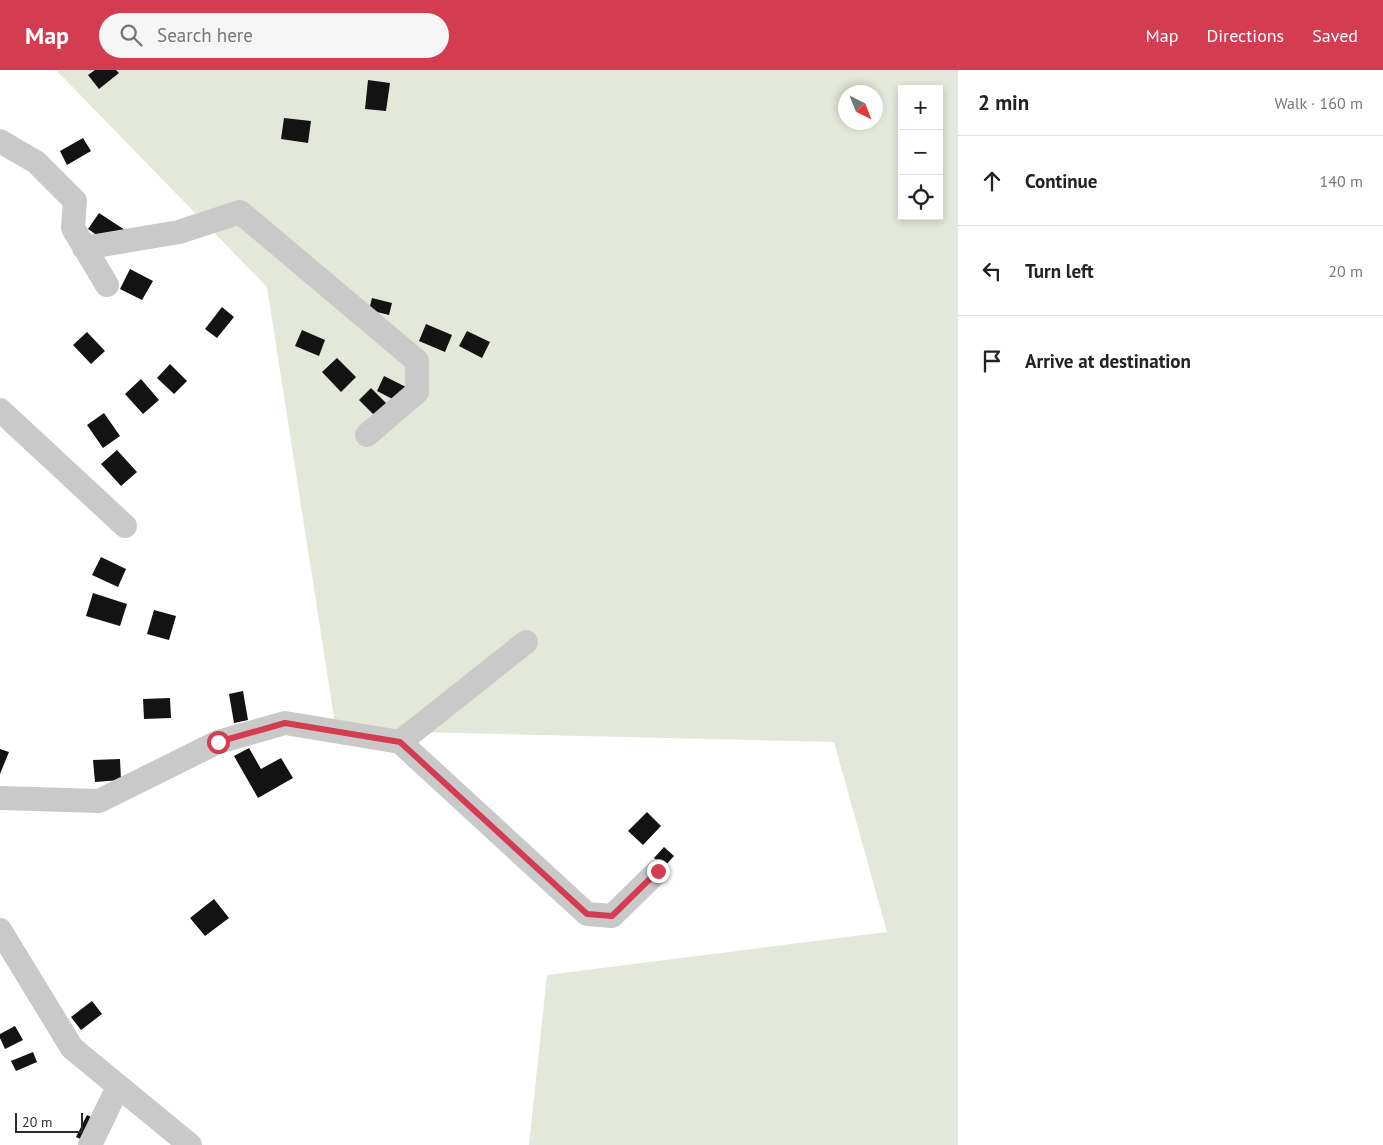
<!DOCTYPE html>
<meta charset="utf-8">
<style>
body{margin:0;font-family:"PT Sans",sans-serif;background:#f6f6f6;color:#222}
.controls{position:absolute;right:15px;top:15px;display:grid;overflow:hidden;border-radius:0px;box-shadow:0 2px 8px #0003}
.controls button{width:45px;height:45px;display:grid;place-items:center;padding:0;border:0;border-bottom:1px solid #e0e0e0;background:#fff;color:#222;font:25px sans-serif}
.compass{position:absolute;left:838px;top:15px;width:45px;height:45px;border-radius:50%;background:#fff;box-shadow:0 2px 8px #0003;rotate:137deg}
.scale{position:absolute;left:15px;bottom:12px;width:68px;box-sizing:border-box;padding-left:5px;border:2px solid #2c2c2c;border-top:0;font-size:14px;line-height:18px;white-space:nowrap;color:#2c2c2c;-webkit-text-stroke:4px #fff;paint-order:stroke}
.stop{position:absolute;width:15px;height:15px;margin:-11px;border:4px solid #d43c52;border-radius:50%;background:#fff}
.stop.end{background:#d43c52;border-color:#fff;box-shadow:0 1px 5px #0008}
.list{margin:0;padding:0;list-style:none}
h2{display:flex;justify-content:space-between;align-items:center;height:65px;margin:0;padding:0 20px;font-size:21px}
h2 small{font-size:16px;font-weight:400;color:#767676}
.list li{display:grid;grid-template-columns:32px 1fr auto;gap:15px;align-items:center;box-sizing:border-box;height:90px;padding:0 20px;border-top:1px solid #e0e0e0}
.list b{display:block;font-size:19px;white-space:nowrap}
.list em{font-size:16px;font-style:normal;color:#767676}
.icon{flex:none;width:28px;height:28px;fill:none;stroke:currentColor;stroke-width:2;stroke-linecap:round;stroke-linejoin:round}
.map{position:relative;flex:none;width:958px;height:1075px;overflow:hidden}
header{display:flex;align-items:center;gap:30px;box-sizing:border-box;height:70px;padding:0 25px;background:#d43c52;color:#fff}
header strong{font-size:24px}
nav{display:flex;gap:28px;margin-inline-start:auto;font-size:18px}
.search{width:350px;height:45px;background:#f6f6f6;display:flex;align-items:center;gap:12px;box-sizing:border-box;padding:0 18px;border-radius:28px;color:#767676;font-size:19px}
main{display:flex}
aside{flex:1;background:#fff}
.map>svg:first-child{display:block}
.green{fill:#e3e8da;fill-rule:evenodd}
.building{fill:#131313}
.lines{fill:none;stroke-linecap:round;stroke-linejoin:round}
.minor{stroke:#c9c9c9;stroke-width:24}
.route{stroke:#d43c52;stroke-width:6}
</style>
<header>
<strong>Map</strong>
<div class="search"><svg class="icon" aria-label="search" viewBox="0 0 24 24"><circle cx="10" cy="10" r="6"/><path d="M15 15l6 6"/></svg>Search here</div>
<nav><a>Map</a><a>Directions</a><a>Saved</a></nav>
</header>
<main>
<div class="map">
<svg width="958" height="1075" viewBox="0 0 958 1075">
<rect width="100%" height="100%" fill="#fff"/>
<path class="green" d="M56 0H958V1075H529L547 905 887 862 834 672 336 660 267 217ZM902 19H939V146H902ZM846 22H876V52H846Z"/>
<path class="building" d="M95 0H116L119 3 99 19 88 5Z
M368 10 390 13 386 41 365 39Z
M284 48 311 51 308 73 281 69Z
M83 68 91 81 67 95 60 81Z
M99 143 125 160 114 177 88 159Z
M130 199 153 211 142 230 120 219Z
M372 228 392 233 389 245 369 240Z
M222 237 234 247 217 268 205 259Z
M426 254 452 265 445 282 419 271Z
M302 260 325 270 319 286 295 276Z
M467 261 490 272 482 288 459 276Z
M87 262 105 281 91 294 73 275Z
M337 288 356 307 341 322 322 302Z
M170 294 187 311 174 324 157 308Z
M384 306 412 320 404 335 377 321Z
M141 309 159 330 143 344 125 324Z
M371 318 387 334 375 346 359 330Z
M104 343 120 366 103 378 87 355Z
M117 380 137 402 121 416 101 394Z
M101 487 126 499 118 517 92 505Z
M93 523 127 534 120 556 86 546Z
M154 540 176 546 169 570 147 564Z
M243 621 248 650 234 653 229 624Z
M170 628 171 648 144 649 143 629Z
M249 678 261 699 281 688 293 708 258 728 234 686Z
M0 679 9 682 0 704Z
M120 689 121 710 95 712 93 690Z
M647 742 661 756 643 775 628 761Z
M664 777 674 786 664 797 654 788Z
M214 829 229 848 205 866 190 848Z
M92 931 102 944 81 960 71 947Z
M15 956 23 970 5 979 0 968V964Z
M33 982 37 992 16 1001 11 991Z
M87 1045 106 1054 93 1075 76 1067Z"/>
<g class="lines">
<path class="minor" d="M0 71 36 92 75 131 73 158 107 215
M84 178 179 162 240 142 417 291V322L367 365
M0 340 125 456
M400 672 587 844 612 846 658 801
M0 728 99 731 218 672 285 653 400 672 526 572
M0 860 72 978 190 1075
M90 1075 118 1017"/>
</g>
<g class="lines">
<path class="route" d="M218 672 285 653 400 672 587 844 612 846 658 801"/>
</g>
</svg>
<div class="controls">
<button>+</button>
<button>−</button>
<button><svg class="icon" aria-label="locate" viewBox="0 0 24 24"><circle cx="12" cy="12" r="6"/><path d="M12 2v4M12 18v4M2 12h4M18 12h4"/></svg></button>
</div>
<svg class="compass" viewBox="-18 -18 36 36"><path d="M0-13l5 13h-10z" fill="#e53935"/><path d="M0 13l5-13h-10z" fill="#767676"/></svg>
<div class="scale">20 m</div>
<div class="stop" style="left:218px;top:672px"></div>
<div class="stop end" style="left:658px;top:801px"></div>
</div>
<aside>
<h2>2 min<small>Walk · 160 m</small></h2>
<ul class="list">
<li><svg class="icon" aria-label="ahead" viewBox="0 0 24 24"><path d="M12 20V5M6 11l6-6 6 6"/></svg><div><b>Continue</b></div><em>140 m</em></li>
<li><svg class="icon" aria-label="left" viewBox="0 0 24 24"><path d="M17 20v-9H6M10 6l-5 5 5 5"/></svg><div><b>Turn left</b></div><em>20 m</em></li>
<li><svg class="icon" aria-label="arrive" viewBox="0 0 24 24"><path d="M6 21V4h12l-3 4 3 4H6"/></svg><div><b>Arrive at destination</b></div></li>
</ul>
</aside>
</main>
